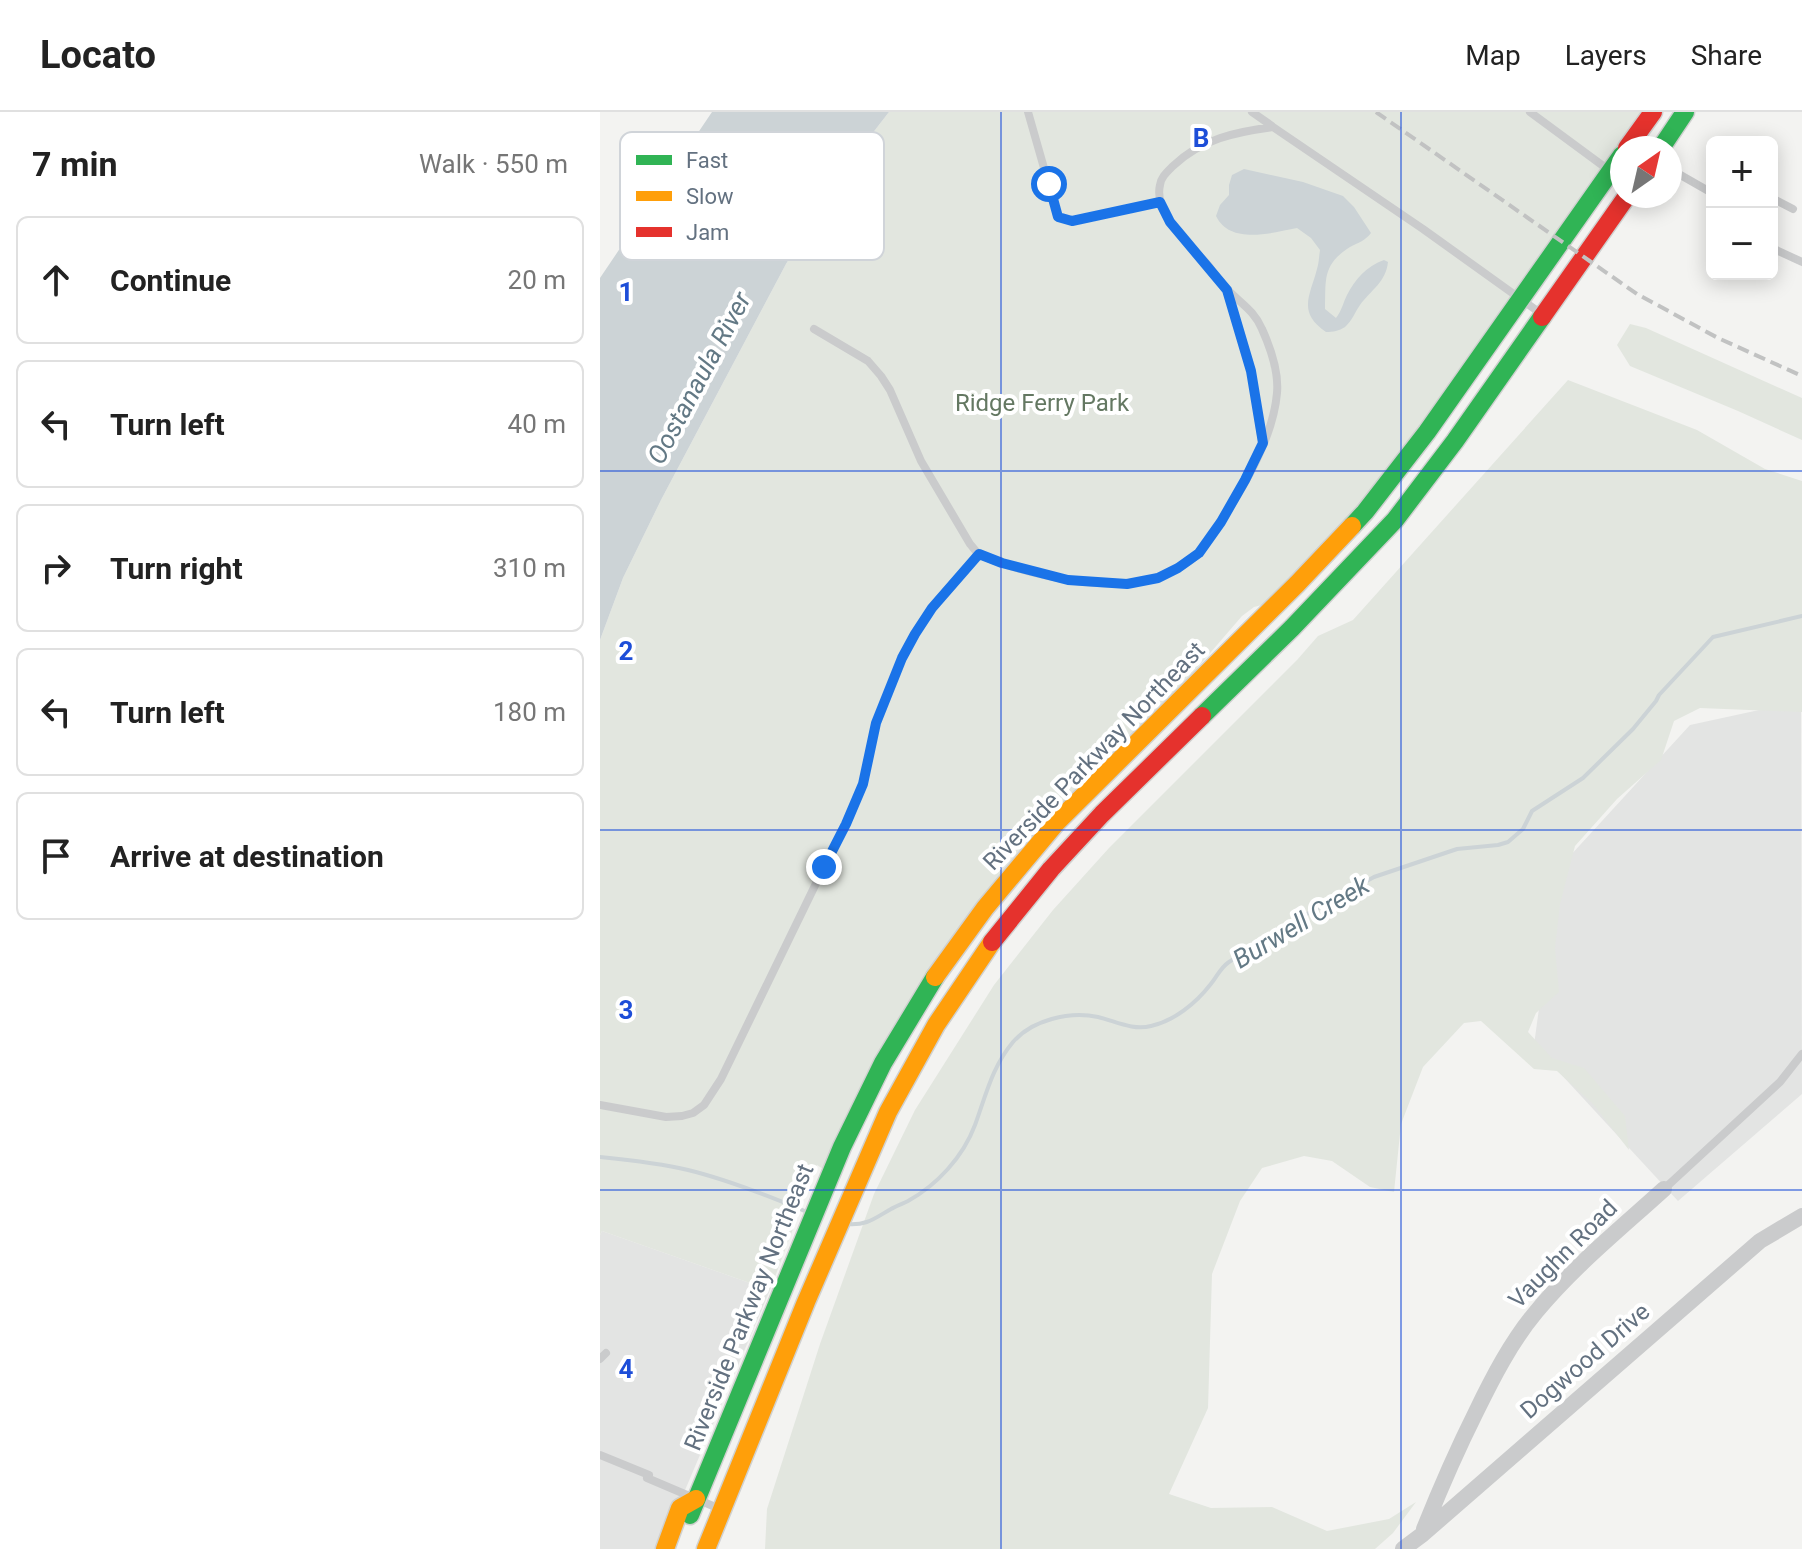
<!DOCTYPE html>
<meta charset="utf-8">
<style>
body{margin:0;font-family:Roboto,sans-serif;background:#f6f6f6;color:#222}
.controls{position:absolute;right:24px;top:24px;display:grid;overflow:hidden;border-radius:12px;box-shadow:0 4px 20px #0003}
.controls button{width:72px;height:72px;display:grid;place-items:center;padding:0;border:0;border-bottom:2px solid #e0e0e0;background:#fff;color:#222;font:40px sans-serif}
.compass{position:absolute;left:1010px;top:24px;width:72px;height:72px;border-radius:50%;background:#fff;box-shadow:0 4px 20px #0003;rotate:34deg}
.stop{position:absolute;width:24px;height:24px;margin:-18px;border:6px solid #1a73e8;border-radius:50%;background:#fff}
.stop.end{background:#1a73e8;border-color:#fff;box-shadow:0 2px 8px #0008}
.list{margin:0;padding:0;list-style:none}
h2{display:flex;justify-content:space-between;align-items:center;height:104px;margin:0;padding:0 32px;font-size:34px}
h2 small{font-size:26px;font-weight:400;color:#767676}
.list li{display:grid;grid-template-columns:52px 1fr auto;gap:24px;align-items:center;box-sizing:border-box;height:128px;margin:0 16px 16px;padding:0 16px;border:2px solid #e0e0e0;border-radius:12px}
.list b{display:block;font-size:30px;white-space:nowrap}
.list em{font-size:26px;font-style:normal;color:#767676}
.icon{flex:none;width:44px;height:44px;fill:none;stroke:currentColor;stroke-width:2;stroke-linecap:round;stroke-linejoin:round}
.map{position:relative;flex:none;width:1202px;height:1437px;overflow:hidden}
header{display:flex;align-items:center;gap:48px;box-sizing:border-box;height:112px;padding:0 40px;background:#fff;border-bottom:2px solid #e0e0e0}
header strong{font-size:38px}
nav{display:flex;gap:44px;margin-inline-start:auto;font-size:28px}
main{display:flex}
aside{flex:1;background:#fff}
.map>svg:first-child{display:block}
.built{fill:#e3e4e3}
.green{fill:#e2e6df}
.water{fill:#ccd3d6}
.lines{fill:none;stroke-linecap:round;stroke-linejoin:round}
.stream{stroke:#ccd3d6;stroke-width:4}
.fast-casing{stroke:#d0d1d0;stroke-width:21}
.slow-casing{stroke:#d0d1d0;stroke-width:21}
.jam-casing{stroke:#d0d1d0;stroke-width:21}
.lane{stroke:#cacbcc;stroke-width:8}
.street{stroke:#cacbcc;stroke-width:16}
.fast{stroke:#30b455;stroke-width:18}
.slow{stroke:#ff9f0a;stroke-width:18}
.jam{stroke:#e5322d;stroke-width:18}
.rail{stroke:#c1c2c2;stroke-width:4;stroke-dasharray:12 6;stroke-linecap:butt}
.route{stroke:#1a73e8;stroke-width:10}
.grid{fill:none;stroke:#1d4ed8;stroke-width:2;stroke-opacity:0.55}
.labels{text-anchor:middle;stroke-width:8;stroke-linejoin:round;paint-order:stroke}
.park-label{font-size:24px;fill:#647862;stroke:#fff}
.street-label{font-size:24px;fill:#637180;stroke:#fff}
.water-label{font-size:26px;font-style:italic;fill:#637985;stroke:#fff}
.key{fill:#fff;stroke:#d0d4d9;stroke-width:2}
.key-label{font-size:22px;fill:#637180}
.grid-label{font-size:26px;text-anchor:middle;font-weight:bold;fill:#1d4ed8;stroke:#fff;stroke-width:8;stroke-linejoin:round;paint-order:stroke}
</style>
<header>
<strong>Locato</strong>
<nav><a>Map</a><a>Layers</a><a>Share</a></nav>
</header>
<main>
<aside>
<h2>7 min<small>Walk · 550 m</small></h2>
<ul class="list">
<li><svg class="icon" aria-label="ahead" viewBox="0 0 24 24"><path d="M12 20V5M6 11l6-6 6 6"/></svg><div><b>Continue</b></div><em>20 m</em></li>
<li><svg class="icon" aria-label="left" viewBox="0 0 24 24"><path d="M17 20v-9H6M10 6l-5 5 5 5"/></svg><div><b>Turn left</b></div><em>40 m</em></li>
<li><svg class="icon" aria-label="right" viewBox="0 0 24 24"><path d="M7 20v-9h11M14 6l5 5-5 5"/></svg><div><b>Turn right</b></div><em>310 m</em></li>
<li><svg class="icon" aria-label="left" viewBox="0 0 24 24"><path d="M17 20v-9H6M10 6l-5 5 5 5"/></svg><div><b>Turn left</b></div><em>180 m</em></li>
<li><svg class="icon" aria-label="arrive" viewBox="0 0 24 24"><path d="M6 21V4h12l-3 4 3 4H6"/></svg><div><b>Arrive at destination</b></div></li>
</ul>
</aside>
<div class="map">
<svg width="1202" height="1437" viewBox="0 0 1202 1437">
<rect width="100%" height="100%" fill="#f3f3f1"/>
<path class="built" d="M1201 589 1202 982 1078 1089 934 933 958 757 1090 613Z
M2 1119 170 1178 60 1437H0V1123Z"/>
<path class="green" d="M289 0H1042L818 319 744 410 662 493 654 495 642 504 586 569 442 713 223 1057 217 1053 170 1178 2 1119 0 1123V528L23 466 61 388 186 152 244 58Z
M1030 212 1046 216 1202 286V328L1138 299 1030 254 1017 233Z
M968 268 1097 318 1165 357 1202 369V600L1100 596 1074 609 1061 648 1017 687 975 734 960 792 955 836 959 880 936 901 928 920 952 946 984 956 1025 1004 1029 1038 993 992 957 959 934 957 881 909 864 911 823 955 801 1012 794 1080 770 1075 732 1049 704 1044 662 1056 640 1089 612 1162 608 1296 569 1382 611 1396 672 1395 727 1419 789 1407 816 1390 793 1421 775 1437H165L167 1397 220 1232 274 1082 315 998 394 873 453 798 509 736 697 548 718 524 753 508Z"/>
<path class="water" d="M112 0H289L244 58 186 152 61 388 23 466 0 528V166Z
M644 57 703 70 743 84 754 95 771 121C766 128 758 131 750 135 722 153 726 167 725 197L736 206C742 198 743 191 747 183 755 167 767 154 784 148L788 150C786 170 771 178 760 193 755 200 752 209 745 215 739 219 733 220 726 220 697 200 710 184 717 157 719 151 719 144 720 138L711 126 697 116C671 121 630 133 616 104L620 93 629 83V73L632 63Z"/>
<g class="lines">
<path class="stream" d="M0 1045C30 1048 59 1051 88 1058 129 1068 169 1084 207 1100
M246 1112C267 1114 275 1106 291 1097 296 1094 302 1092 308 1089 337 1073 363 1045 375 1013 386 983 392 955 413 930 432 908 469 899 498 905 515 909 533 919 551 914 574 909 596 891 610 873 617 865 620 856 629 850L689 812 774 765 857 737 898 733 908 730 923 717 932 699 983 666 1033 617 1056 589 1059 583 1113 525 1202 504"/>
<defs>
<path id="fast" d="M1061 36 1085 0
M752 414 765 400 827 320 1022 43
M602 604 692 516 795 408 855 329 942 205
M90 1403 242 1035 283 951 335 865"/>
<path id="slow" d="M335 865 385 796 457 710 697 472 752 414
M65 1437 80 1396 96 1387
M106 1437 206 1190 288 1000 336 913 392 830"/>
<path id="jam" d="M1027 36 1053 0
M942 205 1027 84
M392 830 451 757 502 702 602 604"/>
</defs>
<use href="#fast" class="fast-casing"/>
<use href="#slow" class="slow-casing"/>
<use href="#jam" class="jam-casing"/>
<path class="lane" d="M428 0 458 105 472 109 560 90
M652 0 672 14
M930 0 1010 59
M1070 57 1112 81
M1172 86 1193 97
M1172 136 1202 150
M627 178 651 259 662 330
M214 217 268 249 281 264 290 278 321 349 370 432C373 435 375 439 378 441 397 454 459 467 483 470 509 472 536 474 561 464 573 459 587 452 597 443 604 436 610 426 615 418 641 380 673 328 677 281 679 259 671 237 662 217 654 198 640 191 627 177 620 170 614 161 608 153 591 134 553 102 560 73 561 65 567 60 573 54 601 27 636 20 673 15L823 117 943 203
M0 993 66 1005 82 1004 93 1001 104 993 121 967 224 755 246 712 263 672 276 611 302 546 315 522 332 496 379 442
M1064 1077 1180 970 1202 942
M0 1247 6 1241
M0 1343 49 1363
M47 1366 120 1397"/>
<path class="street" d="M824 1417C840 1377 857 1338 876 1300 893 1265 911 1230 936 1200 973 1155 1020 1117 1064 1077
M803 1437 823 1422 1160 1129 1202 1104"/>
<use href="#fast" class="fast"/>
<use href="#slow" class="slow"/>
<use href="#jam" class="jam"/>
<path class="rail" d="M776 0 1037 182 1118 226 1202 264"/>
</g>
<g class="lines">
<path class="route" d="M224 755 246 712 263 672 276 611 302 546 315 522 332 496 379 442 402 451 468 468 527 472 558 466 578 456 599 441 621 410 645 368 663 331 651 259 627 178 570 110 560 90 472 109 458 105 449 72"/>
</g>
<path class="grid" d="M401 0V1437M801 0V1437M0 359H1202M0 718H1202M0 1078H1202"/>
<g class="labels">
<g class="park-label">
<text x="442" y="299">Ridge Ferry Park</text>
</g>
<g class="street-label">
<text transform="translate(494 644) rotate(-46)" y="8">Riverside Parkway Northeast</text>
<text transform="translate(963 1142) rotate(-45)" y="8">Vaughn Road</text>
<text transform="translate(149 1195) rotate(-68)" y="8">Riverside Parkway Northeast</text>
<text transform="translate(985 1249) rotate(-41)" y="8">Dogwood Drive</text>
</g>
<g class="water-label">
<text transform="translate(99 266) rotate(-62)" y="9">Oostanaula River</text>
<text transform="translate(701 810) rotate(-31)" y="9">Burwell Creek</text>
</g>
</g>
<rect x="20" y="20" width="264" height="128" rx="12" class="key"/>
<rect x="36" y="43" width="36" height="10" fill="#30b455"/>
<rect x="36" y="79" width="36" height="10" fill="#ff9f0a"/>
<rect x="36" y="115" width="36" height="10" fill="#e5322d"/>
<g class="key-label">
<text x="86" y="56">Fast</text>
<text x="86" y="92">Slow</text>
<text x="86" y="128">Jam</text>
</g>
<g class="grid-label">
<text x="601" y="35">B</text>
<text x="26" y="189">1</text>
<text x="26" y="548">2</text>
<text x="26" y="907">3</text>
<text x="26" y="1266">4</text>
</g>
</svg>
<div class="controls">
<button>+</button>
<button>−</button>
</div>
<svg class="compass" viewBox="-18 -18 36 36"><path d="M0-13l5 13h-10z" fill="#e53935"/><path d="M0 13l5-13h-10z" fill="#767676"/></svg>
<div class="stop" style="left:449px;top:72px"></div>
<div class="stop end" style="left:224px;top:755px"></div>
</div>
</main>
